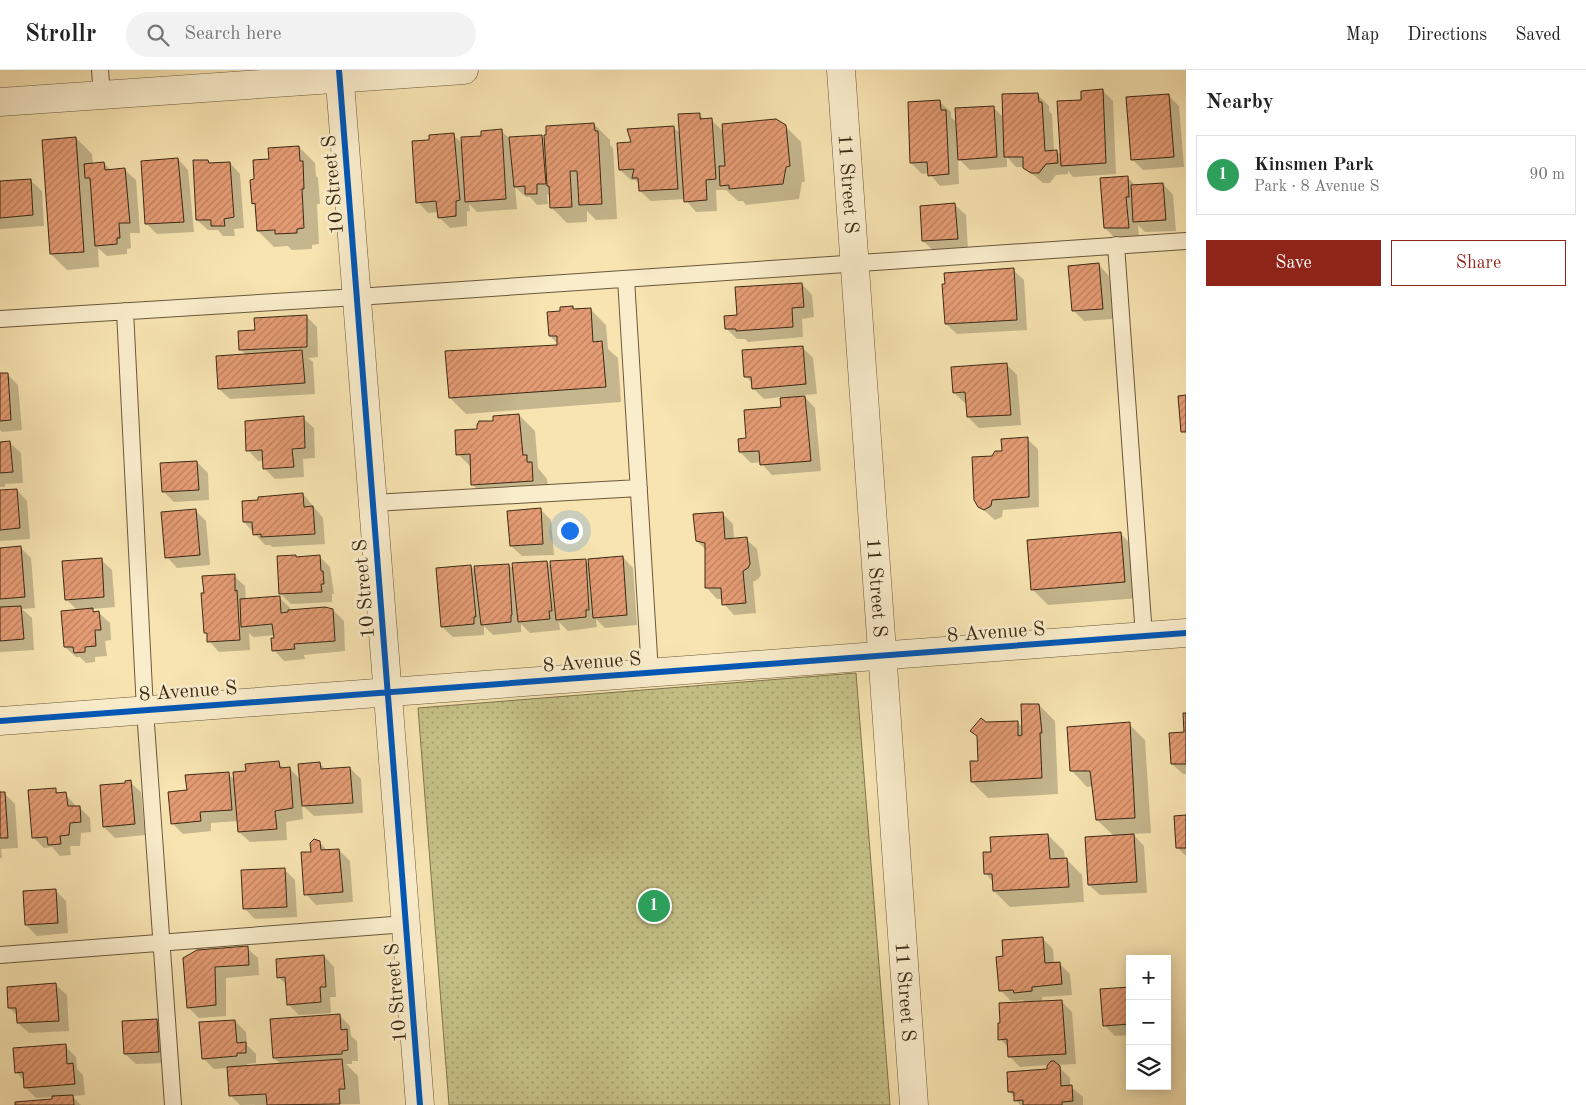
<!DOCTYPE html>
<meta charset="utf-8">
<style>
body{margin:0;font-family:"Old Standard TT",serif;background:#f2f2f2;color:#222}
.controls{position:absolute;right:15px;bottom:15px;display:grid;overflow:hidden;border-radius:0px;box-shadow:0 2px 12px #0003}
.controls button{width:45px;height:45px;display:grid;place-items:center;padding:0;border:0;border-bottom:1px solid #e0e0e0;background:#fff;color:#222;font:25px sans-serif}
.you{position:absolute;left:569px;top:460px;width:18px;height:18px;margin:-12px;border:4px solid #fff;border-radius:50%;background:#1a73e8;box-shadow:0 0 0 8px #1a73e833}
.badge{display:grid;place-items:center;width:32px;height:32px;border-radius:50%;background:#8f2418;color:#fff;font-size:16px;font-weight:700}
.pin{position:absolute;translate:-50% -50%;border:2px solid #fff;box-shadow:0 1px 5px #0006}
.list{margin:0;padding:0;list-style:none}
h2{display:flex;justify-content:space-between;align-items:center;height:65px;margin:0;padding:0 20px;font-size:21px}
h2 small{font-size:16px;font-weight:400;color:#767676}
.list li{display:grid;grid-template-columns:32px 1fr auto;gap:15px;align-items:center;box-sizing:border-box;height:80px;margin:0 10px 10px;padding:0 10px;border:1px solid #e0e0e0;border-radius:0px}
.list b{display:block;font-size:19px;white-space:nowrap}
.list p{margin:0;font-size:16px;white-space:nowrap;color:#767676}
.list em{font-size:16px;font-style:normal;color:#767676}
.actions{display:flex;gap:10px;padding:15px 20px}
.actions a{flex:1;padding:11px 0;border:1px solid #8f2418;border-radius:0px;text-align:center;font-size:18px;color:#8f2418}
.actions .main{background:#8f2418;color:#fff}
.icon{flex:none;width:28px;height:28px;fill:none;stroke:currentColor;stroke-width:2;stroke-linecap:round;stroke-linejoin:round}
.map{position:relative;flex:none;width:1186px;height:1035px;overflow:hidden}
header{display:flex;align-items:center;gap:30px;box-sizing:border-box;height:70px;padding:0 25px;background:#fff;border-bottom:1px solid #e0e0e0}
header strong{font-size:24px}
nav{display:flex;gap:28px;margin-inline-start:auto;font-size:18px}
.search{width:350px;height:45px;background:#f2f2f2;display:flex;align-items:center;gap:12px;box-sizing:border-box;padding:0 18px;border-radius:28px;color:#767676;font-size:19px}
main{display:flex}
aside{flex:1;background:#fff}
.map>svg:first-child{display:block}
.grass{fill:url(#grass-dots);stroke:#80754e}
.shadow{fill:#0003}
.building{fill:url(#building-hatch);stroke:#3b2915}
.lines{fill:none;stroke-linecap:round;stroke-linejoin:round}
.lane-casing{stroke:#6a583c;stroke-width:18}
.street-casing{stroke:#6a583c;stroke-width:29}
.lane{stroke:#faedcc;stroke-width:16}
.street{stroke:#faedcc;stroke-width:28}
.cycleway-casing{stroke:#faedcc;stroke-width:9}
.cycleway{stroke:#0057b8;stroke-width:6}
.labels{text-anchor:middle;stroke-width:5;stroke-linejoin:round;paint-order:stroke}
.street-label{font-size:20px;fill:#3b2915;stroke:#faedcc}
</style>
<header>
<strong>Strollr</strong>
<div class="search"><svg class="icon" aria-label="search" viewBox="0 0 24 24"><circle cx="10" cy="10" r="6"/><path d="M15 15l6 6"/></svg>Search here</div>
<nav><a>Map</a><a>Directions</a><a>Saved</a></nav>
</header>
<main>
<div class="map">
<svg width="1186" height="1035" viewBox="0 0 1186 1035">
<defs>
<pattern id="grass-dots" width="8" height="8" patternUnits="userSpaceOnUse" patternTransform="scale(1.25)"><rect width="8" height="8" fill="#c5c186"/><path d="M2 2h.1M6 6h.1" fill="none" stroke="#a19d6c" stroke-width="1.8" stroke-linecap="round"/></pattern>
<pattern id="building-hatch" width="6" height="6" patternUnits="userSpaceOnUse" patternTransform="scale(1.25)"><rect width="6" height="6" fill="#e59c74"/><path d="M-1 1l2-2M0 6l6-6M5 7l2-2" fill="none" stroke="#bb7f5e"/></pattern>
</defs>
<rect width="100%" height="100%" fill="#f7e4b1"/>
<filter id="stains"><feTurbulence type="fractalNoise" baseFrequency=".004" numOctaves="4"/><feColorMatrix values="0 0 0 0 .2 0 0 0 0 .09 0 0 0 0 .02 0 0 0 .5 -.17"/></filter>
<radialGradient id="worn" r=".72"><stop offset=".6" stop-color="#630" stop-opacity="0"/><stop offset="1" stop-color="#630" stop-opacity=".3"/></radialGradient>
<path class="grass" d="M856 603 890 1035H449L418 638Z"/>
<path class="shadow" d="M1102 20 1113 31 1116 104 1073 107 1068 101V104L1056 105 1050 113H1043L1024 97H1016L1007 87V97L970 100 958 88 959 114 940 116 929 103 922 104 911 93 940 32 951 42V47L957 53 993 37 1004 48 1038 25 1049 36V41L1052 44 1054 81H1056L1062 86 1083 31Z
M1168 25 1179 36 1184 97 1143 100 1132 89Z
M699 44 705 50H711L724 62 785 56 801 72 805 112H802L799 129 746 135 743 131H738L726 120H716L717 141 696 142 685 129 651 131 640 121V114L635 110H631L620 100 633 73 673 57 681 64Z
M594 54 610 70V75L613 78 617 149 596 150 587 141V152L567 153 551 137 550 124 547 125 548 134 537 135 530 127H526L515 117 517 139 477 142 469 134 470 141H467V156L450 158 439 147 438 142 428 143 418 132 430 71 453 65 463 74 501 61 509 68 542 66 545 70Z
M76 68 92 84 93 94 104 93 111 101 125 100 136 110 140 163H130L131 178 127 179V184L107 186 98 178 99 197 67 200 51 184Z
M299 77 315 93 316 106 318 108 320 134H317L319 174 312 175V179L292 180 288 176 274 177 258 161 256 136 253 133 256 111 270 90Z
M178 89 188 100 194 162 157 164 147 154Z
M208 91 211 94 230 93 240 104 244 158 234 159 235 166H223L218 160H208L197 150Z
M1127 107 1136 116 1163 114 1173 125 1176 161 1145 162 1138 155 1139 168 1116 169 1105 158Z
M31 111 42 121 44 156 0 159V112Z
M955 135 966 145 968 179 934 181 923 171Z
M1099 195 1109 206 1113 249 1084 251 1073 240Z
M1013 200 1024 210 1027 260 957 264 946 254Z
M802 214 812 225 814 247 802 249 803 267 748 272 745 269H737L726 258 738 246Z
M572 237 575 240 590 239 606 255 608 279 618 288 621 332 466 344 450 328 560 276 550 266 561 242Z
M306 246 317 257 318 287 308 288 313 292 315 324 230 329 219 319 246 285 240 279 256 261Z
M802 277 813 288 817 324 803 325 815 338 821 401 772 405 762 394 761 392 751 393 740 382 747 369 782 338 781 327 764 329 753 318V314L746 307Z
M1006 294 1017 305 1021 355 979 358 968 347 967 333H965L954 323Z
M7 304 18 315 22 360 2 362 0 360V305Z
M519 345 535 361 538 398 547 409 549 426 488 430 472 414V398L458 384 478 360 494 353Z
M303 348 314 358 315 388 303 389 304 407 275 409 264 398V391H258L248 380Z
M1027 369 1038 379 1039 437 1003 440 1002 447 995 450 979 436 992 388Z
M0 373H10L21 383 23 413 5 414V417H0Z
M197 392 208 403 209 430 174 432 163 421Z
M17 420 27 431 30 469 0 471V421Z
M303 424 323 448 325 474 273 477 270 475H265L244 452Z
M541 440 551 450 554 485 522 486 511 476Z
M196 441 206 451 210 495 177 498 167 487Z
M722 443 733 454 734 469H746L757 479 761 505 758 509 753 512 756 543 734 545 724 534 723 529H717L707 518V481L697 471Z
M1120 463 1136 479 1140 528 1048 535 1032 519Z
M20 477 31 488 35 538 22 539 32 548 34 580 0 582V479Z
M278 487H320L330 497 334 524H332V532L291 534 280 523Z
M623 487 633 498 637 555 605 558 596 549 597 557 568 561 559 552 560 560 530 563 521 554V562L493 565 484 556V565L453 567 442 557 471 496 476 502 509 495 514 500 547 492 552 497 585 490 590 495Z
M101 490 112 500 115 537 92 539 95 543H99L110 553 111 570 105 571 107 586 95 587V592L86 593 80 587H76L65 577 78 541 66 529Z
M234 506 245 516 246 530 279 527 290 538V541L333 540 344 551 345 581 304 585 305 589 284 591 274 580 275 565 253 567 249 563 250 580 219 582 209 571 208 565 205 562Z
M1039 635 1055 651 1058 724 988 728 972 712 979 692 986 654 1017 652 1023 658Z
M1186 644V704H1183L1172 694 1185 663Z
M1129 654 1145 670 1151 763 1133 764 1144 776 1147 823 1100 825 1089 815 1114 766 1097 750 1093 716 1087 717 1071 700Z
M278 693 285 699 289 698 301 710 320 694 326 700 350 698 361 709 363 743 314 746 302 735 303 749 286 752 287 770 250 772 239 762 238 751 211 753V761L183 764 172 753 188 721 228 704 235 710 247 702Z
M130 712 141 722 145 765 115 768 104 757 127 714Z
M55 719 60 724H65L77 737H79L90 748 91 762 81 763 80 776H70L71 785 60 786 52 777 44 778 33 767Z
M0 721 4 723 15 734 18 778 1 779 2 788H0Z
M1186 746V786L1178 778Z
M1048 765 1064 781 1065 789H1066L1082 805 1084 832 1010 837 994 821 993 812 986 804 992 783Z
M319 772 328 781 339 780 350 791 353 832 316 835 306 824 313 783Z
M284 799 295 810 297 847 255 849 244 838Z
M55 820 66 831 68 863 37 866 26 855 24 822Z
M1042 868 1053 879 1054 894 1059 893 1070 904 1072 925 1042 927 1043 932 1061 931 1072 942 1076 994 1057 995 1070 1008V1016L1083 1027V1035H1020L1010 1022 1048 1000V995L1020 997 1009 986V978L1000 969 1026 933 1023 930 1011 931 1000 920 1005 887Z
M247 878 258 888 259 905 226 908V946L199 948 188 937 184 888Z
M324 886 334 897 336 927H330L331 943 299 945 288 934 287 916 279 907Z
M56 915 67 925 69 961 29 963 18 953V946L9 938Z
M1130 918V965L1115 966 1104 955Z
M340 946 350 956 351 966 357 971 358 991H352V994H346L358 1006 360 1034 240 1035 230 1025 229 998 214 999 203 988 235 951 246 962 247 975 256 984V993L247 994V997L281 994 274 988Z
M157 950 168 961 169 993 136 994 125 984Z
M65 976 76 987 77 999 83 1005 85 1025 72 1026 81 1035H16L53 1031V1027L36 1028 25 1017V1011L16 1002Z"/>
<path class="building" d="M1103 19 1106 93 1061 96 1057 31 1081 30V21Z
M1038 23 1039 32H1042L1045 81 1057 80 1058 93 1046 94 1039 103H1031L1023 98V87H1004L1002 24Z
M1169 24 1174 87 1131 90 1126 27Z
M940 30 941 40H946L949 104 928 106 927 92 910 93 908 32Z
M994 36 997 87 958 90 955 38Z
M700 43V49L712 48 716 109 706 110 707 130 684 132 678 44Z
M776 49 786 55 790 96 786 97 783 114 729 119V115L720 116 719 96H725L722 54Z
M594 53 595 61H598L602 134 579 135 577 101H570L572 137 550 138 549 116H547L544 65H546V56Z
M674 56 678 119 639 121 638 108H632L634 99 619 100 617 73 631 72 627 59Z
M502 59 506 129 465 132 461 67 481 66V61Z
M454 63 460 130 456 131V146L438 148 436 131 416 133 412 71 429 70V65Z
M542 65 546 114H537V124H525V116L514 117 509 67Z
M76 67 84 182 50 184 42 70Z
M299 76 300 91H303L304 119H302L304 158 297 159V163L275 164V160L257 161 255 133 252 134 250 110 254 109 253 90 269 89 268 78Z
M178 88 184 152 145 154 141 91Z
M193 90H208L209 93 230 92 234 147 224 149 225 156H211V150H196Z
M104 92 105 100 125 98 130 153H119L120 168H117V174L95 176 90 108H85L84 94Z
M1128 106 1129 127H1126L1129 158H1104L1100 108Z
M31 109 33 145 0 148V111Z
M1163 113 1166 150 1133 152 1131 115Z
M955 133 958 169 922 171 920 136Z
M1099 193 1103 239 1072 241 1068 196Z
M1014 198 1017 250 945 254 942 214H945L944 203Z
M802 213 804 237 792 238 793 257 736 261V259H725L724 246 737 245 735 217Z
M573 236V239L591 238 593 272 602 271 606 317 449 328 445 281 557 275V266H549L547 242 560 241V237Z
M307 245V277L239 280 238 261 255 260 254 248Z
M803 276 806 314 752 319 751 307H744L742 280Z
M302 280 305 313 218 319 216 286Z
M1007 293 1011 345 967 347 965 322 953 323 951 297Z
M0 303H8L11 350 0 351Z
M1186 325V362H1181L1178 326Z
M805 326 811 391 760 395 759 381 739 382 738 369 746 368 744 340 781 337 780 328Z
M519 344 523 385H527V392H532L533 411 471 415 470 384 456 385 455 360 477 359V355L479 351H493V346Z
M304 346 305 378 292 379 294 397 263 399 262 380 246 381 245 351Z
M1028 367 1029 427 992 430 991 436 984 440 978 437 974 430 972 387 992 386 995 381H1002L1001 369Z
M10 371 13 402 0 403V372Z
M197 391 199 420 162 422 160 393Z
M17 419 20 458 0 460V420Z
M303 423 304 437 313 436 315 464 261 467V464L253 465 252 452H243L242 431 258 430V427Z
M541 438 543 474 510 476 507 441Z
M196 439 200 485 165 488 161 442Z
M723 442 725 469 747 467 750 494 748 498 743 501 746 533 722 535 721 518H705V473L696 471 693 444Z
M1121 462 1125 512 1031 520 1027 470Z
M21 476 25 527 0 529V478Z
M296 485V487L320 485 321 501H323L324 514H321L322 522 279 524 277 486Z
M623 486 627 545 593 548 588 489Z
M102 488 104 527 65 530 62 491Z
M586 489 589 540H586V547L556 550 550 491Z
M547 491 552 541H549L550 549 518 552 512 493Z
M509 494 512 545H511V552L481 555 474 496Z
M471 495 476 547H474V554L441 557 436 498Z
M235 504V521L237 520 240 570 207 572V563H204L201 523H204L202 506Z
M280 526 281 543 288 542V540L325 537 333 539 335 571 294 574 295 579 272 581 271 568H274L272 554 241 557 240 529Z
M21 536 24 569 0 571V537Z
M93 538V542L99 541 101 560H95L96 576 85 577V582L74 583 73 577H64L61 541Z
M1021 634H1039L1042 663H1040L1042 708 971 712 970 691H978L977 666 970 661 981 648 986 652 1018 651V666L1022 665Z
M1183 643H1186V694H1171L1169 663 1184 662Z
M1130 652 1135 748 1096 750 1090 701H1070L1067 657Z
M279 691 280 698 290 697 293 738 275 741 277 759 238 762 233 702 246 701 245 694Z
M320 692 321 699 350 697 353 733 302 736 298 694Z
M229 702 232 740 200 742 201 751 171 754 168 722 187 720 185 705Z
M131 710 135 754 103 757 100 715 125 713V711Z
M56 718V723L66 722 68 736H80L81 752 70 753 69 765 60 766 61 774 48 775 47 767 32 768 28 720Z
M0 722H5L8 768H0Z
M1186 745V778H1176L1174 746Z
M1048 764 1050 789 1067 788 1069 817 993 821 992 804H984L983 782H991L990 767Z
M1134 764 1137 812 1088 815 1085 767Z
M314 769 320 771 321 780 339 779 343 822 304 825 301 782H311L310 773Z
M285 798 287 837 243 839 241 800Z
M56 819 58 853 25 855 23 821Z
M1043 867 1045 893 1060 892 1062 914 1032 917V921L1014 923 1013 920 999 921 996 887 1003 886 1002 870Z
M248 876 249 895 215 897 216 935 187 938 183 888 197 880Z
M324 885 326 917H320L321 932 287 935 285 907 277 908 276 889Z
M56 913 59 951 17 953 16 938H8L7 917Z
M1130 917V954L1103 956 1100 919Z
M1062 930 1066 984 1008 987 1007 969 998 970V953H1000L999 933Z
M340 944 341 960 347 959 348 980 342 981V984L273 988 270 949Z
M157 949 159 982 124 984 122 951Z
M235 950 237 973 246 972V983H237V986L202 989 199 952Z
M66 974 67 994 73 993 75 1014 24 1018 23 1002 15 1003 13 978Z
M342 989 345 1019H339L340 1034 267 1035 266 1024 229 1026 227 997Z
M1051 991H1054L1060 996 1061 1016 1072 1015 1073 1031 1062 1032V1035H1023V1030L1014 1031V1022H1008L1007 1002 1047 999V996Z
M73 1025 74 1035H15V1032L52 1029V1026Z"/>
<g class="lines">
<defs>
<path id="lane" d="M100 0 102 25
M1116 175 1144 566
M626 209 650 603
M125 241 145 640 173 1035
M0 249 357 227 1186 171
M373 433 639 418
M0 885 406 854"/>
<g id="street">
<path d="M339 0 420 1035"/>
<path id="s1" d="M841 0 914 1035"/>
<path d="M0 32 464 0"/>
<path d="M0 651 1186 563"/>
</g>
</defs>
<use href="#lane" class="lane-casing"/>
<use href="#street" class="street-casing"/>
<use href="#lane" class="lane"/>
<use href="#street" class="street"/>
<defs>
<path id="cycleway" d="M339 0 420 1035
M0 651 1186 563"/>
</defs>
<use href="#cycleway" class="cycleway-casing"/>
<use href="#cycleway" class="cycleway"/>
</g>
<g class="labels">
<g class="street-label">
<text dy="7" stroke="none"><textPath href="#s1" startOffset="114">11 Street S</textPath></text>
<text transform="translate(332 115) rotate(-95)" y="7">10 Street S</text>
<text dy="7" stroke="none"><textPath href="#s1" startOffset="519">11 Street S</textPath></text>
<text transform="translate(363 519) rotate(-95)" y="7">10 Street S</text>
<text transform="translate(996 561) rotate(-4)" y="7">8 Avenue S</text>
<text transform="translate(592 591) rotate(-4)" y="7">8 Avenue S</text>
<text transform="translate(188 620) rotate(-4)" y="7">8 Avenue S</text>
<text dy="7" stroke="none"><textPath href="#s1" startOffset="924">11 Street S</textPath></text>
<text transform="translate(395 923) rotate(-95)" y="7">10 Street S</text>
</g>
</g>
<rect width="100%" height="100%" filter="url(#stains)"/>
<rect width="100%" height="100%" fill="url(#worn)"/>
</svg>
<div class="controls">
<button>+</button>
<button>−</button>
<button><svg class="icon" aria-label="layers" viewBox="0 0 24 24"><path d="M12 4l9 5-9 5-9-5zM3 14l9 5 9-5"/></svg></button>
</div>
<div class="you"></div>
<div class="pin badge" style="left:654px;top:836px;background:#2e9e5b">1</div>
</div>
<aside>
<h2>Nearby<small></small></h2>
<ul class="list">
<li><span class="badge" style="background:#2e9e5b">1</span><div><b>Kinsmen Park</b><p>Park · 8 Avenue S</p></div><em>90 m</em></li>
</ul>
<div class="actions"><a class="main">Save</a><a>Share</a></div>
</aside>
</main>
